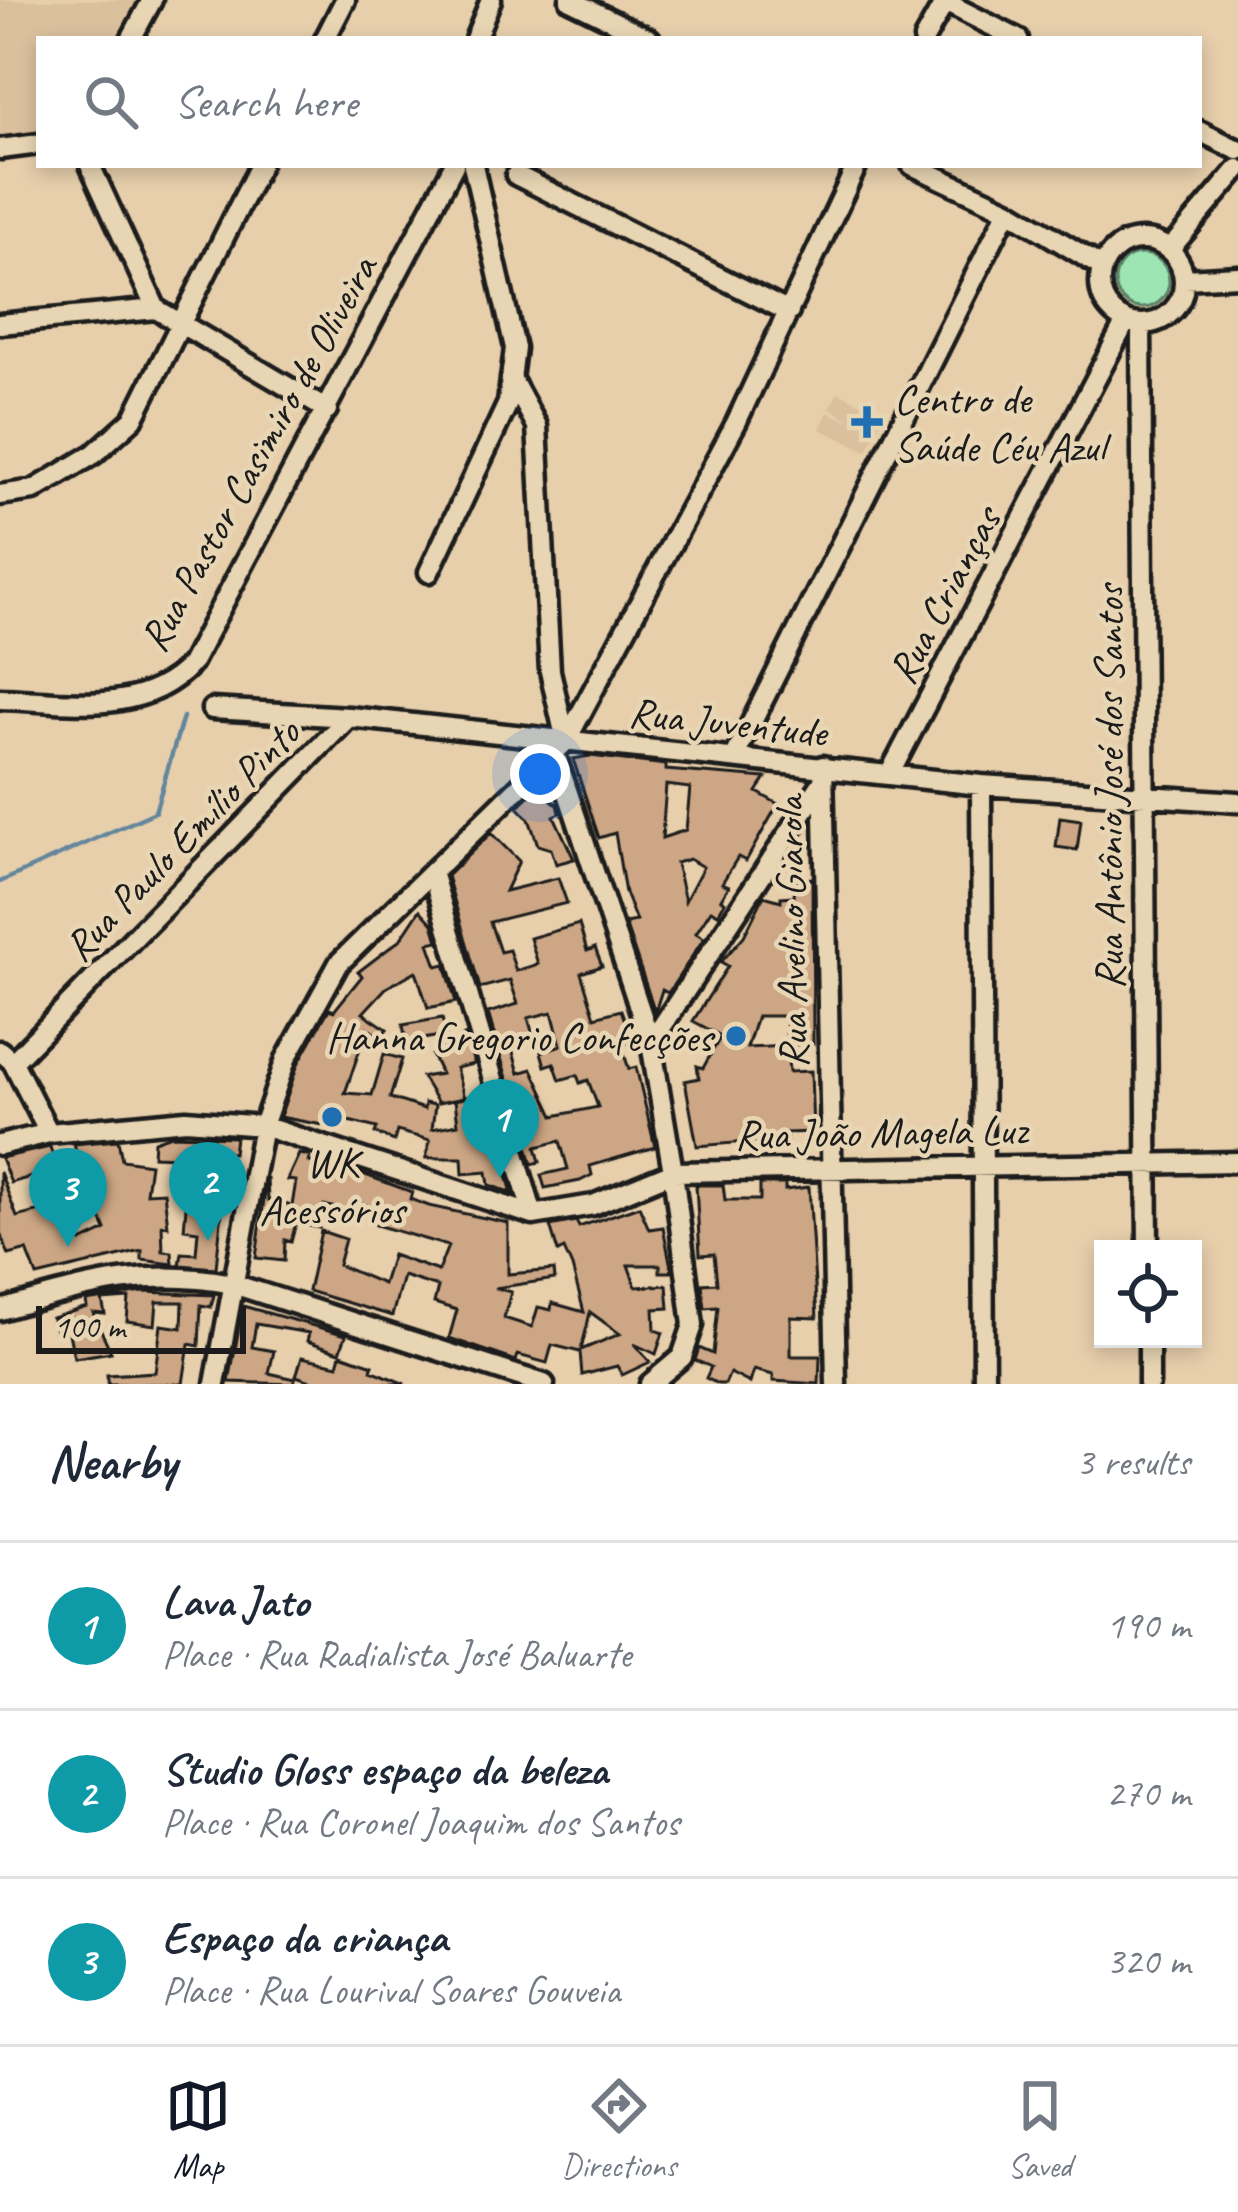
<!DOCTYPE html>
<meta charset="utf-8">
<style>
body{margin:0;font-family:Caveat,sans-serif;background:#f6f6f7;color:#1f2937}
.controls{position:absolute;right:36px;bottom:36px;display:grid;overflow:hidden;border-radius:0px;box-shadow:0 6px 18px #0003}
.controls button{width:108px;height:108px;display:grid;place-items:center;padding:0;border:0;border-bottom:3px solid #e0e1e3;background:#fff;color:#1f2937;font:60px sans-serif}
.scale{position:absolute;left:36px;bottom:30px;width:210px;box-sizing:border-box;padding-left:12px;border:6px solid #1c1c1c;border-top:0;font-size:33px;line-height:42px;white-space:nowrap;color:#1c1c1c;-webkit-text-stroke:9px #e8d5b3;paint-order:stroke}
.you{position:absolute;left:540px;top:774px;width:42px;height:42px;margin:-30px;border:9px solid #fff;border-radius:50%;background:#1a73e8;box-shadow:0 0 0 18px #1a73e833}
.badge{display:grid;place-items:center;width:78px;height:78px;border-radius:50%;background:#111827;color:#fff;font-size:39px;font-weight:700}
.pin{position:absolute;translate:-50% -99px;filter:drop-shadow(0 3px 6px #0008)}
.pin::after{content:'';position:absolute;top:63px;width:42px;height:36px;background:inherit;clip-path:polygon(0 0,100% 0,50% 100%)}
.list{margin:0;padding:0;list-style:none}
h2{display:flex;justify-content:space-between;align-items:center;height:156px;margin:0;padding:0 48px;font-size:51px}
h2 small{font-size:39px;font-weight:400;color:#747a83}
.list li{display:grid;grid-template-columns:78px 1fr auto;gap:36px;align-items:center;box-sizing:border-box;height:168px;padding:0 48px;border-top:3px solid #e0e1e3}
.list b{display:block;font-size:45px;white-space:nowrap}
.list p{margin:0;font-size:39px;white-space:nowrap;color:#747a83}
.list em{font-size:39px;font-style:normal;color:#747a83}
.icon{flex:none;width:66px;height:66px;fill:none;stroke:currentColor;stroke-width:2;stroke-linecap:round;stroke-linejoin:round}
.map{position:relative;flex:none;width:1238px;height:1384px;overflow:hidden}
.search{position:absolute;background:#fff;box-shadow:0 6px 18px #0003;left:36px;right:36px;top:36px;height:132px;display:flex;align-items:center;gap:30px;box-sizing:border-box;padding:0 42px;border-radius:0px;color:#747a83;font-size:45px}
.sheet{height:660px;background:#fff}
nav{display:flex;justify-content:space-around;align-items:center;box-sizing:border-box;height:168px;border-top:3px solid #e0e1e3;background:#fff;font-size:33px;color:#747a83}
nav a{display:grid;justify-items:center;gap:6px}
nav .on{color:#111827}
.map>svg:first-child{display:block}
.built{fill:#dbc09d}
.green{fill:#9de6b4;stroke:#5c8168;stroke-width:3}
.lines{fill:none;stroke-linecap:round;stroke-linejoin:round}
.stream{stroke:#63869c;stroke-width:4.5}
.building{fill:#cda785;stroke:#1c1c1c;stroke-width:3;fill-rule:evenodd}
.minor-casing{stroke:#1c1c1c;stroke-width:27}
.minor{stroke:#e8d5b3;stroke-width:18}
.poi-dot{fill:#1f6fb2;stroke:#e8d5b3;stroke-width:4.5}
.labels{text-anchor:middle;stroke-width:9;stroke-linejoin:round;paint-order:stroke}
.poi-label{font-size:42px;fill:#1c1c1c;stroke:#e8d5b3;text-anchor:start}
.street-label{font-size:42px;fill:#1c1c1c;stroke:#e8d5b3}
</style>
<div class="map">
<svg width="1238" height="1384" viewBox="0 0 1238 1384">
<rect width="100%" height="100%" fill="#e7cfac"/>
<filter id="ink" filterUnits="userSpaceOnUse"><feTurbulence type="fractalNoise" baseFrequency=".00833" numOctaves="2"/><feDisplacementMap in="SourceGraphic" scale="24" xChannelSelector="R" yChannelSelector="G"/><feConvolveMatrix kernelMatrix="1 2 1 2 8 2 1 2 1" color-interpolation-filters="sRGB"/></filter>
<g filter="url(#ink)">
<path class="built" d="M0 0H136L116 39H39V131L0 137Z
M838 392 884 414 867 451 820 429 828 412 852 422 830 408Z"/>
<path class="green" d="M1115 281a27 27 0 1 1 54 0a27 27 0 1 1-54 0Z"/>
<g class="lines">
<path class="stream" d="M0 882 155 812 183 717"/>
</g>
<path class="building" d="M590 756 666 765V770L766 778 757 792 778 804 746 861 738 857 722 883 729 886 721 899 725 902 718 914 711 910 696 933 704 938 668 993 662 990 655 1012 625 923 636 921 625 893 615 833 599 838 573 759ZM666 785 690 788 686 830 662 838ZM689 859 703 867 685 901 676 863Z
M537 788 558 805 560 813 554 816 574 859 556 864 551 849 538 845 529 819 518 807Z
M1060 817 1081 820 1077 850 1056 847Z
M491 833 519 861 505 891 558 878 567 903 490 922 500 952 509 950 516 971 538 964 530 938 579 924 587 951 595 948 602 966 581 973 595 1017 621 1010 633 1042 621 1045 629 1069 636 1067 655 1147 590 1166 592 1175 580 1181 545 1188 541 1175 568 1169 560 1141 536 1147 540 1162 532 1164 488 1013 518 1004 510 980 480 988 447 876ZM552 1012 561 1045 541 1052 545 1066 554 1063 560 1080 577 1075 580 1083 588 1080 598 1107 554 1116 532 1069 519 1073 511 1045 534 1038 528 1018Z
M812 878 813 1044 786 1045 787 1016H757L747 1048 787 1046 789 1072 811 1071 813 1132 786 1133 787 1147H773L772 1140 697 1146 685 1081 699 1078 697 1066 703 1068 721 1036 693 1021 728 966 721 962 744 936 764 896 781 901V897L794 896 795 882Z
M420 910 433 924 438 941 429 943 437 966 445 964 456 1002 428 1008 416 971 386 988 363 1013 387 1029 380 1037 367 1028 345 1093 372 1095 384 1054 402 1059 390 1098 424 1109 425 1103 435 1105 432 1129 458 1124 455 1100 483 1093 494 1149 499 1148 512 1193 489 1185 487 1172 463 1174 462 1158H426L430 1140 397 1131 394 1141 375 1133 377 1128 353 1122 341 1120 339 1128 280 1117 298 1064 329 1009 334 1011 362 976 358 972 400 940Z
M442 1018 446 1035 406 1042 403 1025Z
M466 1035 474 1064 456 1068 464 1098 438 1103 422 1077 441 1074 432 1055Z
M171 1135 235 1137 233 1153H228L216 1268 180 1265 182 1253 196 1254 198 1231 184 1229 187 1196 199 1197 203 1158 153 1156 154 1141Z
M118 1140 122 1160 150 1164 146 1193 164 1192 168 1226 162 1225 163 1251 172 1252 173 1264 142 1260V1251L37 1276 27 1250 9 1255 0 1233V1172L17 1217 56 1207 59 1214 68 1212 81 1242 106 1230 82 1173 40 1185 37 1175 11 1183 1 1158 50 1147 56 1166 78 1160 74 1144Z
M299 1154 310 1156 309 1162 346 1168 412 1192 410 1199 429 1206 508 1223V1274L554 1270 555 1279 495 1288 511 1292 504 1318 532 1327 538 1307 551 1310 552 1303 584 1312 572 1267 564 1249 558 1252 550 1226 576 1221 579 1227 639 1206 649 1229 663 1227 672 1272H660V1265H628L636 1287 667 1285 669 1308 654 1309 655 1330 663 1333 656 1354 634 1344 650 1362 622 1375 617 1366 582 1375 580 1352 552 1345 547 1363 518 1355 516 1361 449 1338 457 1310 434 1303 438 1287 403 1276 392 1316 308 1291 321 1231 345 1239 338 1265 383 1284 392 1255 438 1271 448 1246 376 1225 380 1210 357 1202 355 1213 324 1205 319 1228 296 1223 291 1242 285 1240 284 1261 256 1258 267 1177 268 1200 292 1206 296 1181 287 1180ZM590 1312 620 1334 581 1350 587 1326Z
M760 1184H785V1190L809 1187 817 1318 791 1317V1356H820L819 1384 773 1381V1375L754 1370 750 1383 730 1373 725 1384H718L706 1378 711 1367 695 1360 699 1348 713 1354 718 1307 705 1308 702 1284 717 1283 714 1254 700 1255 696 1185H723L725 1200H760Z
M143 1292 214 1295 211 1307 201 1305 199 1346 189 1344 183 1384H108L107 1375 155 1372 161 1325 182 1328 183 1302H157L155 1325 127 1321 129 1298 102 1300 105 1314 93 1313 111 1352 74 1358 68 1328 57 1333 52 1318 87 1307 86 1301Z
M243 1306 346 1335 340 1352 307 1341 309 1333 256 1324 252 1347 274 1351 269 1373 295 1379 294 1384 229 1382Z
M341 1354 373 1365 371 1370 405 1384H320L296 1376 302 1357 338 1365Z"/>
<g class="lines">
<defs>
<path id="minor" d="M570 0 650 39
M941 0 1018 39
M131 39 152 0
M325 39 345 0
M475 39 491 0
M924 39 946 0
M1199 131 1238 150
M0 149 39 144
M90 165 156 309 327 410
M912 165 1008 210 1102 267
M516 175 789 312
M1100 282a42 42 0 1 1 84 0a42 42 0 1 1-84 0Z
M1170 249 1238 169
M1185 279 1238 276
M0 324 156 309
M1141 324 1148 1249
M511 378 537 426 550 671 566 741
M0 495 34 490 94 454 133 419 260 165
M429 572 508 403 515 348 473 165
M0 699C67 701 142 717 191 664L454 165
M212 709 349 717 981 785 1238 802
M554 751 651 1043 673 1172 693 1325 682 1357 650 1384
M734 758 1008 210
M823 766 836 1384
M889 775 1126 321
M981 785 984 1384
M432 872 533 1215
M651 1043 822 783
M0 1051 13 1062 49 1133
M13 1062 349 717
M0 1145 49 1133 186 1120 263 1126 533 1215 593 1205 673 1172 1238 1162
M0 1310C86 1286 143 1267 233 1284L544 1384
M1149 1339V1384
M215 1384 263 1126 286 1059 339 963 566 741 736 423 857 165"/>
</defs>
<use href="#minor" class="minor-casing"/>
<use href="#minor" class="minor"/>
</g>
</g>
<g class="poi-dot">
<path d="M861 404h12v12h12v12h-12v12h-12v-12h-12v-12h12z"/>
<circle cx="736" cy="1036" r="12"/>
<circle cx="332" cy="1117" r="12"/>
</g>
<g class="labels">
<g class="poi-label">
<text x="894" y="413">Centro de<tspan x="894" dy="48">Saúde Céu Azul</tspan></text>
<text x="712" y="1051" text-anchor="end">Hanna Gregorio Confecções</text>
<text x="332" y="1176" text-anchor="middle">WK<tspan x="332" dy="48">Acessórios</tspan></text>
</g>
<g class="street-label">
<text transform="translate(257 453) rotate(-61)" y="15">Rua Pastor Casimiro de Oliveira</text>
<text transform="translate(943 595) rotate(-62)" y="15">Rua Crianças</text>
<text transform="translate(728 721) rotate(6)" y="15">Rua Juventude</text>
<text transform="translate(1108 787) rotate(-90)" y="15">Rua Antônio José dos Santos</text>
<text transform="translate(181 839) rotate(-46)" y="15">Rua Paulo Emílio Pinto</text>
<text transform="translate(790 932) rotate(-91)" y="15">Rua Avelino Giarola</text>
<text transform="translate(881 1131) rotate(-1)" y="15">Rua João Magela Luz</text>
</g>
</g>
</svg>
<div class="controls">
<button><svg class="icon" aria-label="locate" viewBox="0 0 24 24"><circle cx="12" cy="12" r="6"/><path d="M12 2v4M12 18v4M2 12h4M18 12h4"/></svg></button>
</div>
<div class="scale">100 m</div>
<div class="you"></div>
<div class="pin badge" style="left:500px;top:1178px;background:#0f9aa8">1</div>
<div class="pin badge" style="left:208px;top:1241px;background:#0f9aa8">2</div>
<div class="pin badge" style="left:68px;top:1247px;background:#0f9aa8">3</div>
<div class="search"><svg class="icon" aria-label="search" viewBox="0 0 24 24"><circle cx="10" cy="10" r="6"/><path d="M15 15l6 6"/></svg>Search here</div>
</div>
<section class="sheet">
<h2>Nearby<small>3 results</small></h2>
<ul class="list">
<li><span class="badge" style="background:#0f9aa8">1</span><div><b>Lava Jato</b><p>Place · Rua Radialista José Baluarte</p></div><em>190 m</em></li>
<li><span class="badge" style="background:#0f9aa8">2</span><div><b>Studio Gloss espaço da beleza</b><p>Place · Rua Coronel Joaquim dos Santos</p></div><em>270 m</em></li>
<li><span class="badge" style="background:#0f9aa8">3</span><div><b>Espaço da criança</b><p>Place · Rua Lourival Soares Gouveia</p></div><em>320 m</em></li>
</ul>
</section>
<nav>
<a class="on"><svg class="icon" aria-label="map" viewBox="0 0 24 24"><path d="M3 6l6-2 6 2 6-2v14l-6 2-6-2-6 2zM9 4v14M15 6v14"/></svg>Map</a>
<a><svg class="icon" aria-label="directions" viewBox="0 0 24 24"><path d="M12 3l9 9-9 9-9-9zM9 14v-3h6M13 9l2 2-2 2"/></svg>Directions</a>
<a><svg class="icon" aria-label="saved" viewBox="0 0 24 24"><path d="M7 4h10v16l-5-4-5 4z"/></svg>Saved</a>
</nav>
